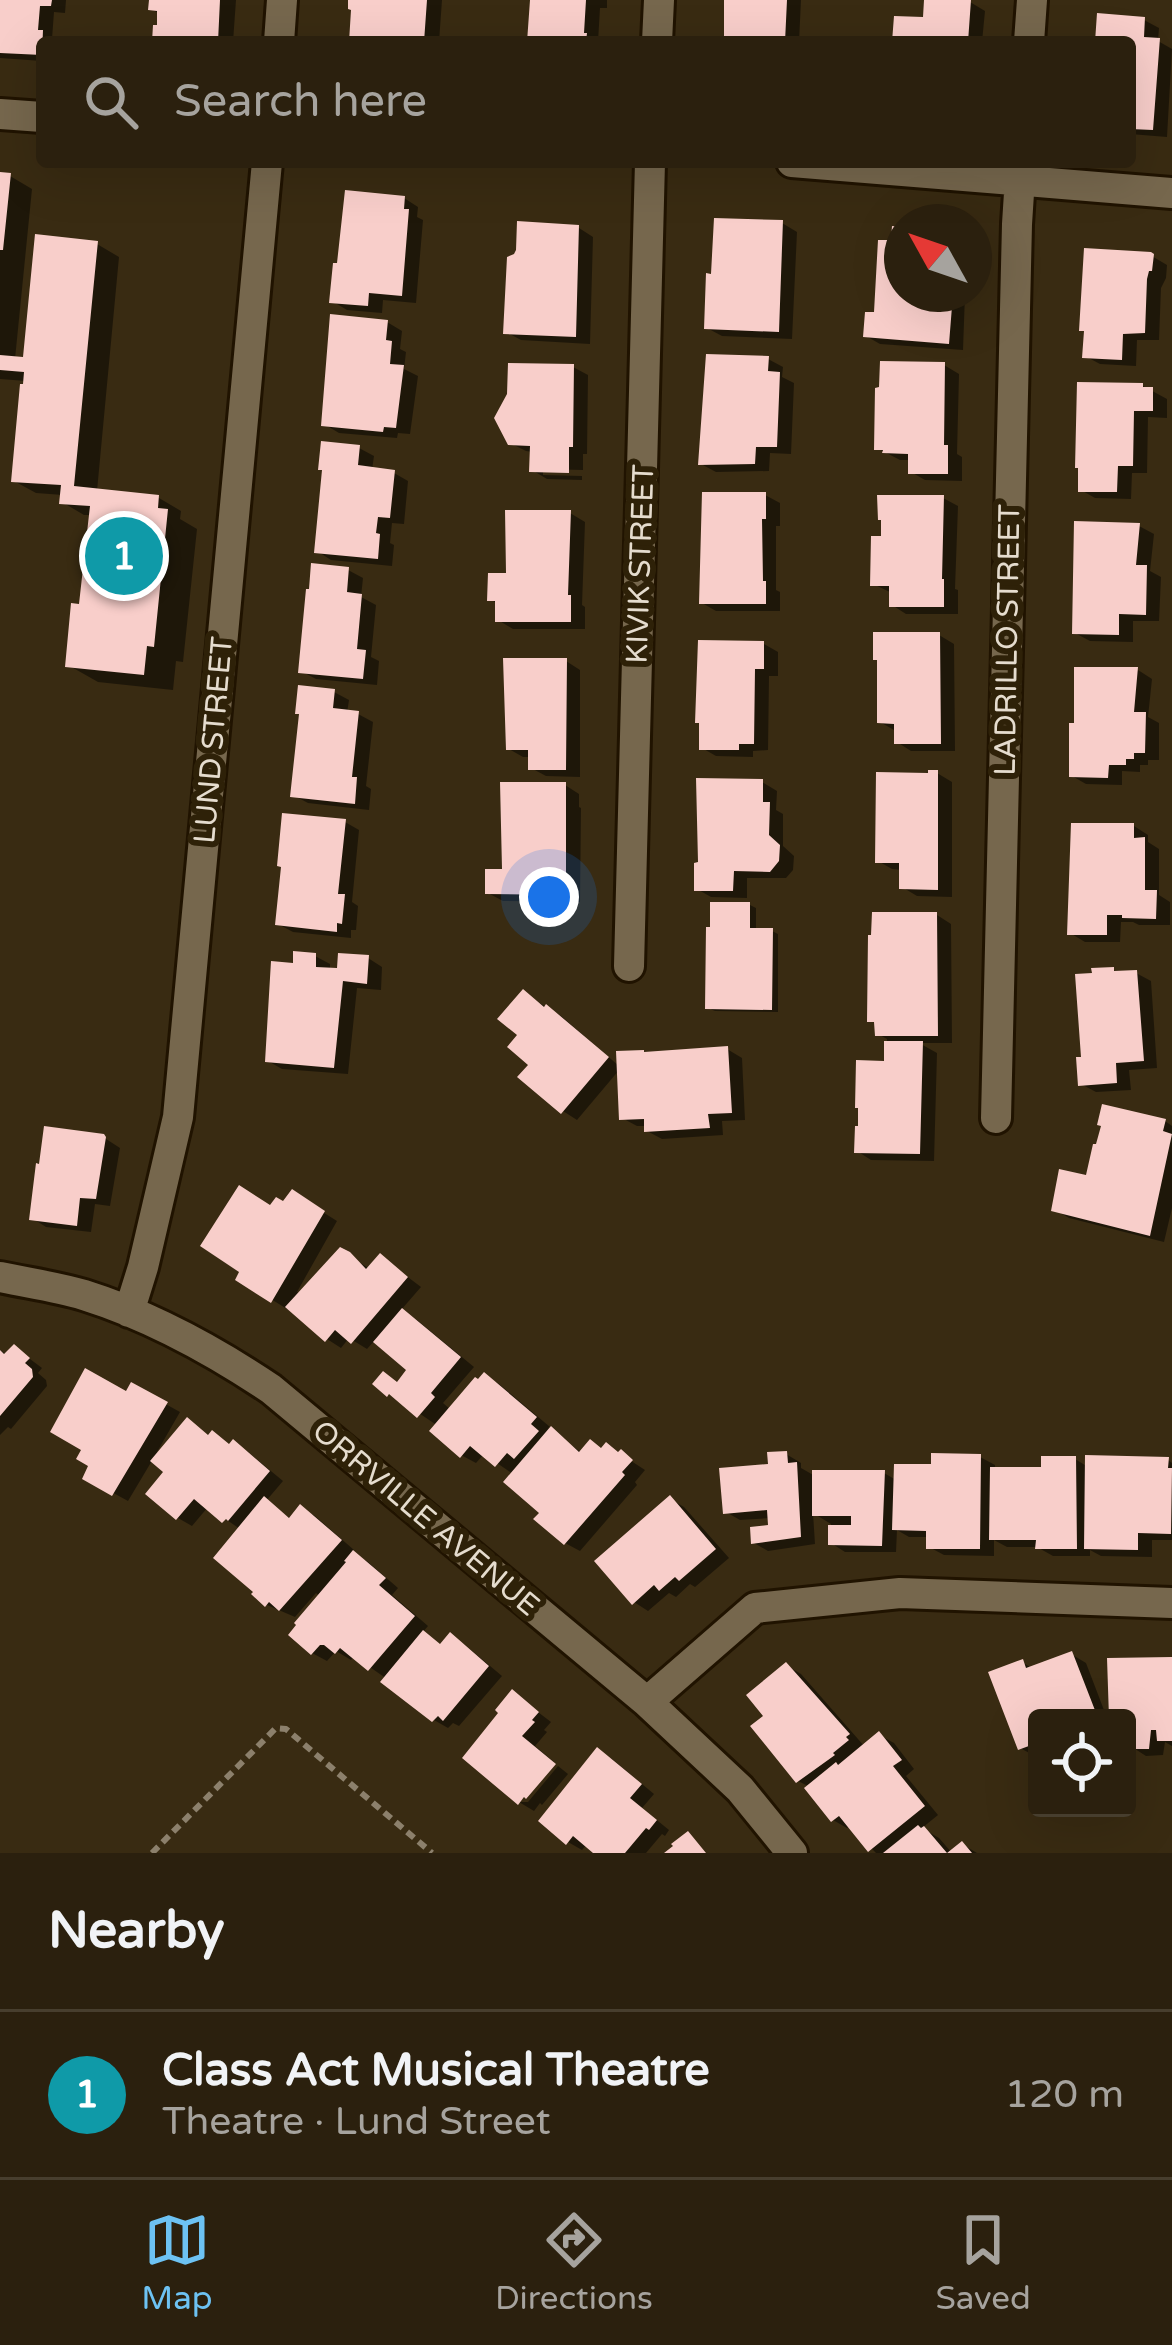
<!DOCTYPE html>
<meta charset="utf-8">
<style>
body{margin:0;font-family:"Varela Round",sans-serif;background:#332817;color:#f1f3f6}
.controls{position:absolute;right:36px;bottom:36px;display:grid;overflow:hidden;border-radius:12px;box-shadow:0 12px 48px #0002}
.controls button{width:108px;height:108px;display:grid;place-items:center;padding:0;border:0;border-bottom:3px solid #473e2e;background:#2b200e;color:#f1f3f6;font:60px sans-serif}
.compass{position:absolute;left:884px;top:204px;width:108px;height:108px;border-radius:50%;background:#2b200e;box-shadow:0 12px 48px #0002;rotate:310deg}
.you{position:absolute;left:549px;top:897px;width:42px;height:42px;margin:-30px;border:9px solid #fff;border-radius:50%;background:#1a73e8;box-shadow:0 0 0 18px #1a73e833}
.badge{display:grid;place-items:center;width:78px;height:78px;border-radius:50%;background:#6dc2f3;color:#fff;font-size:39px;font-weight:700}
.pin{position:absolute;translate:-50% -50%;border:6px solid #fff;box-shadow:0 3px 12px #0006}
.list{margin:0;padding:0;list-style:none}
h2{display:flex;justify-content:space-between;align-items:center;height:156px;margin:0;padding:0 48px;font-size:51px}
h2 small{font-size:39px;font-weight:400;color:#a6a39e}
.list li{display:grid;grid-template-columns:78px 1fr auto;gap:36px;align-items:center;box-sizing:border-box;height:168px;padding:0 48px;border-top:3px solid #473e2e}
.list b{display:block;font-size:45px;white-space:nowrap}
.list p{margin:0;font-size:39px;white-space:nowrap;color:#a6a39e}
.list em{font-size:39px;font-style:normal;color:#a6a39e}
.icon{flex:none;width:66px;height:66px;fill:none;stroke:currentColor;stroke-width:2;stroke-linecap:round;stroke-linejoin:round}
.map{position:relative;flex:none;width:1172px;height:1853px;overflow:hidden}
.search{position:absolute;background:#2b200e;box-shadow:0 12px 48px #0002;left:36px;right:36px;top:36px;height:132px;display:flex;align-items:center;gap:30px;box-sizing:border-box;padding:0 42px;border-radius:12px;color:#a6a39e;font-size:45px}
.sheet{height:324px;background:#2b200e}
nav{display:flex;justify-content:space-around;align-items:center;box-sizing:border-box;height:168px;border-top:3px solid #473e2e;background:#2b200e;font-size:33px;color:#a6a39e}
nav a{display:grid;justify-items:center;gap:6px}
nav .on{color:#6dc2f3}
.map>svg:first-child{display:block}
.shadow{fill:#0007}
.building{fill:#f8ceca}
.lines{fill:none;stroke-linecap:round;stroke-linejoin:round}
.minor-casing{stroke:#201300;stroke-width:36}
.path{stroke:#8c806c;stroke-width:6;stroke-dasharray:9 6;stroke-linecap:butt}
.minor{stroke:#76674d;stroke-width:30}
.labels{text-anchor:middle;stroke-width:12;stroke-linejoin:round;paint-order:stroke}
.street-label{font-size:30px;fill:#e5dcce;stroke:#2e2108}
</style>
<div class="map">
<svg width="1172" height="1853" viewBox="0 0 1172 1853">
<rect width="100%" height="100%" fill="#392b12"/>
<path class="shadow" d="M0 0H66L65 13 54 12 52 39 57 42H42V61L0 58Z
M152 0H236L233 42H155L160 28V14L151 9Z
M352 0H442L439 42H351Z
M532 0H607V8H600L598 42H530Z
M727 0H801L799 42H725Z
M927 0 970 2 985 11 982 42H895L926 21Z
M1144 20 1159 28 1158 41 1172 49 1167 137 1130 134V42H1098Z
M0 175 10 176 32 189 15 359 26 360 97 244 119 257 97 491 159 498 181 511 180 519 197 529 183 662 176 661 173 690 98 682 68 665 82 607 92 515H84L62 502 63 495 36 493 14 481 26 381 0 379Z
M404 198 418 207 417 217 423 220 416 303 383 300 382 313 347 310 332 301Z
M782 223 797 232 792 339 722 336 707 328Z
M579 228 593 237 590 344 521 340 506 332Z
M902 230V294H965L963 350 880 344 866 336 877 315 894 243Z
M1150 255 1167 265 1166 278 1161 288 1159 340H1137L1136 366 1100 364 1085 356 1087 331Z
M387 322 402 331 400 349 406 352 404 369 418 376 410 434 398 433 397 438 339 433 324 424Z
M768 359 783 367 782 377 794 383 791 454 770 453 769 471 716 472 701 464Z
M944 365 959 374 957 454 962 457V481L925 480 911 472V460H900L877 448Z
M573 367 588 375 587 454H583V470L543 469V475L582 476V480L547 479 532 470 533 452 526 451 510 443Z
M1143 386 1167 399V418L1148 417 1147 473H1132L1131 499 1095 498 1081 490Z
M359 448 374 456 372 470 394 473 408 481 404 524 392 523 390 543 394 545 392 566 331 560 317 551Z
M765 495 780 503V526H776V590L780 592V611H716L702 603Z
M943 498 958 506 955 589 958 590V614H906L892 605V593L873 584 884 539Z
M570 513 585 522 582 605 585 607V629H513L498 620V604L490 599Z
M1139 526 1154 534 1150 571 1161 577 1159 621H1133V642L1090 641 1075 633Z
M348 570 363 578 361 597 376 605 371 657 379 661 377 685 316 679 301 671Z
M939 635 954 644 955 751H911L897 742 894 730 880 722Z
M764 644 778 652V676H769L768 750 753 751V757L716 756 702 748Z
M566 661 580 670V777L546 776 531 768V757H523L509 749Z
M1138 670 1152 679 1148 717 1159 723V760H1148V765H1140V772L1122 771V785L1086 784 1072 776Z
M334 692 349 700 347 713 358 714 373 722 366 786 371 789 369 810 308 803 293 795Z
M937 773 952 782V897L917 896 902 887V870L892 869 878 861Z
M762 782 777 791 776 810 783 814V846L794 856 793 870 786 878H747V898L711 897 697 889Z
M565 785 579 794V807L581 808 580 902 503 901 488 893Z
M345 822 359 830 352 902 358 906 356 930H351V938L293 932 278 924Z
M1134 826 1148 835V842L1159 849V895L1170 902V925H1139L1133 922H1121L1120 942H1085L1070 933Z
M750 905 756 908V931H772L778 934V1012L715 1011 708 1008Z
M937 915 951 924 952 1043H919L937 1053 934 1161 871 1160 857 1151 887 1064V1039L878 1034 877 1024 870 1020Z
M315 956 330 964V971L368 958 382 967 381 990 357 988 348 1074 282 1069 268 1061 296 966Z
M1113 970 1121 974 1136 973 1151 981 1157 1068 1129 1070 1131 1090 1096 1092 1081 1084Z
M523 993 561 1016 619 1066 727 1049 742 1058 745 1120 722 1121 723 1135 662 1139 647 1131V1126H637L622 1118 620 1069 577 1120 563 1111 532 1065 521 1035Z
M1165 1121 1172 1126V1208L1164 1242 1069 1218 1054 1209 1088 1179Z
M103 1137 120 1148 110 1206 95 1204 91 1232 46 1227 32 1218Z
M305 1201 337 1221 297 1292 300 1294 341 1251 370 1269 380 1256 421 1287 401 1310 417 1320 474 1367 443 1403 451 1410 485 1376 499 1384 550 1427 548 1428 582 1453 604 1450 622 1455 645 1470 635 1482 637 1485 580 1551 565 1543 513 1474 484 1454 476 1463 461 1455 438 1426 376 1384H399L411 1370 375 1340 367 1349 349 1338 341 1348 327 1339 288 1306 287 1309 239 1279 272 1208Z
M14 1347 42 1368 38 1373 46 1380 47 1386 11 1429 8 1427 0 1435V1350L7 1355Z
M133 1386 180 1412 157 1452 160 1454 187 1421 210 1437 248 1452 283 1481 266 1501 291 1519 301 1508 315 1516 354 1550 352 1553 368 1562 398 1588 392 1595 428 1626 422 1633 442 1646 450 1636 465 1645 502 1676 459 1726 453 1723 448 1728 434 1720 385 1681 387 1679 354 1656 351 1660 336 1651 327 1661 312 1653 321 1597 316 1593 295 1617 267 1605 255 1594 240 1529 208 1507 192 1526 178 1518 167 1472 153 1459 128 1501 86 1478Z
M786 1454 801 1463V1468L815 1476 884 1473 896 1480 934 1467 980 1457 995 1465V1470H1044L1075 1459 1088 1467 1168 1460 1172 1463V1540H1152V1557L1101 1556 1090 1550V1556H1053L1037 1547H1007L994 1540V1556L944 1555 929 1547V1537H909L897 1530 896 1552H845L831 1543V1524L813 1513 815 1544 768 1551 754 1543 771 1528 770 1518 740 1520 726 1512Z
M670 1499 684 1507 729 1558 695 1587 690 1584 676 1597 669 1593 648 1611 634 1602Z
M1071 1654 1086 1663 1107 1718H1037V1755L1035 1756 1020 1748 1022 1662 1033 1669Z
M1172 1660V1746L1165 1742 1163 1755 1146 1756 1132 1747 1131 1742H1127V1718H1112Z
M787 1666 801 1674 865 1747 879 1735 894 1743 914 1769 906 1776 938 1815 922 1828 939 1838 952 1853 962 1844 977 1853H876L850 1826 847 1828 833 1820 810 1787 798 1781 767 1716Z
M513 1693 551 1722 544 1730 547 1732 535 1746 554 1762 520 1802H528L558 1766 568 1774 542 1805 540 1803 534 1811 519 1802Z
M598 1751 612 1759 654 1794 642 1808 669 1830 665 1836 662 1834 646 1853H598L587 1844 582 1850 568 1842Z"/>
<path class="building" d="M0 0H52L51 6H40L38 30H43L42 55 0 53Z
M149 0H220L218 42H152L153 25H157V11L148 10Z
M348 0H427L424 42H349L351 10 348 9Z
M530 0H586L584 33H587L586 42H527Z
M724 0H787L785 42H724Z
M924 0H971L968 42H892L894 16 923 17Z
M1097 13 1145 17 1144 37 1160 38 1153 130 1130 129V42H1095Z
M0 172 11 173 3 250H0Z
M345 190 405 196 404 209H409L402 296 369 293 368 306 329 303 333 263H337Z
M714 218 783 220 779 332 704 329 706 273 711 274Z
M517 221 579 225 576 337 503 334 507 257 514 254 516 250Z
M892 226 902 227V294H953L949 344 863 337 865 312H874L878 240H891Z
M35 234 98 241 74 486 159 495 158 508 168 509 154 647 147 646 144 675 65 667 71 603 79 604 90 506 59 504 61 485 11 482 20 384H23L24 372 0 370V355L23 357Z
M1084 248 1151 252 1154 254 1152 271H1149L1147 279 1145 333 1123 334 1122 360 1082 358 1084 331H1079Z
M330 314 388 320 386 340 392 341 390 364 404 365 396 428 384 427 383 432 321 426Z
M706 354 769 356 768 371 780 372 777 447H756L755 464 698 465Z
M880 361 945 362 944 445H948V474H908V454L882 453 883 450H874L875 388 879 387Z
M508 363 574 364 573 447H569V473L529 472 530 446 508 445 494 418 507 394Z
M1077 382 1143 383V387H1153V411H1134L1133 466H1118L1117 492H1078V468H1075Z
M321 441 360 445 358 465 395 470 390 518 378 517 376 533 380 534 378 559 314 553 322 470H318Z
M702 492H766V519H762L763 581H766V604H699Z
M877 495H944L942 579H944V607H889V586H870L871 536H881V520H878Z
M505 510H571L568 595H571V622H495V601H487L488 573H506Z
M1074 521 1140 523 1136 565H1147L1146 615 1119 614V635L1072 634Z
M311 563 349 567 347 592 362 594 357 649 366 650 363 679 298 673 306 589H309Z
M873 632H940L941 744H894V724L877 723V660H873Z
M698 640 764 641V669H755L754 744H739V750H699V723H695Z
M503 658H567L566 770H528V750H506Z
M1074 667H1138L1134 712H1146L1145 753H1134V759H1126V765H1109L1108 778 1069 777V723H1074Z
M298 685 335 689 333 708 359 711 352 777H357L355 804 290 797 299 714H295Z
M928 770H938V890L899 889V863H875L876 772 928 773Z
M696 778 763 779V802H770L769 835 780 845 779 861 770 872 734 871 733 891H694V863L698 862Z
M500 782H566V895L485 894V869H502Z
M282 813 346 819 338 894H345L342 924 337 923V932L275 925 281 867 277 866Z
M1071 823H1134V838L1145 837V890H1157L1156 919 1122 918V915H1107V935H1067Z
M710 902H750V928H773L772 1010 705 1009 706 927H710Z
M872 912H937L938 1036H875L874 1022H867L868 935H871Z
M293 951 316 953V967L337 968 338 953 369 955 367 984 343 981 334 1068 265 1062 271 961 293 963Z
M1114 967V971L1137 970 1144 1061 1116 1063 1117 1083 1078 1086 1076 1057H1081L1075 974 1092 973 1091 968Z
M523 989 544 1007 546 1004 609 1057 561 1114 517 1077 528 1065 507 1047 517 1035 497 1019Z
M884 1041H923L920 1154 854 1153 855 1126H858V1108H855L856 1060 884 1061Z
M728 1046 732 1113 708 1114 710 1128 644 1132V1119L619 1120 616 1051 644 1050V1052Z
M1102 1104 1166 1119 1163 1131 1172 1134 1150 1236 1051 1211 1059 1169 1086 1175 1093 1144H1096L1101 1126 1097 1125Z
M44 1126 104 1134 106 1137 96 1199 80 1198 77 1226 29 1220 36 1163 39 1164Z
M239 1185 270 1205 276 1197 283 1201 292 1189 325 1211 271 1303 235 1280 239 1272 200 1246Z
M340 1247 350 1252 366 1269 380 1253 408 1277 351 1344 335 1330 325 1342 285 1307Z
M402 1308 461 1357 431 1393 435 1397 417 1418 389 1394 387 1397 372 1384 383 1371 397 1382 406 1370 373 1342Z
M14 1344 30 1358 25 1363 32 1369 33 1377 0 1416V1350L4 1354Z
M85 1368 126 1391 131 1382 168 1402 112 1496 82 1479 88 1466 76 1459 81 1450 50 1432Z
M484 1372 537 1417 531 1424 539 1431 514 1459 507 1453 495 1467 470 1446 460 1458 429 1431 475 1377 478 1379Z
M187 1417 208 1435 212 1430 229 1444 233 1439 270 1471 228 1521 226 1519 222 1523 194 1499 176 1520 145 1494 163 1472 150 1461Z
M551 1426 579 1452 590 1439 601 1448 606 1442 618 1452 621 1449 633 1460 622 1472 625 1475 564 1545 533 1519 539 1513 503 1482Z
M787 1451 788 1463 797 1462 801 1537 751 1544 750 1527 768 1525 767 1510 723 1514 719 1468 768 1464 767 1452Z
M931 1453 981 1454 980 1549H926V1531L892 1530 894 1464H931Z
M1085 1455 1169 1457 1168 1468H1172L1171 1534 1138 1533V1550L1084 1549Z
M1041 1456H1076L1077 1549H1035L1036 1540H989L990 1467H1041Z
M812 1470H885L882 1546 828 1545V1525H851V1516H812Z
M670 1495 716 1549 679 1581 675 1577 659 1591 654 1585 632 1605 594 1561Z
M264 1496 289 1518 300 1504 342 1540 279 1611 269 1602 265 1607 251 1594 253 1592 213 1558Z
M353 1550 386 1578 379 1585 415 1616 368 1671 340 1648 335 1654 324 1645H320L311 1655 288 1635 296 1625 294 1623 346 1562 344 1561Z
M423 1630 440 1644 450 1632 489 1666 443 1721 438 1716 432 1722 380 1682Z
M1072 1651 1098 1718H1037V1743L1018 1750 988 1672 1023 1659 1026 1668Z
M1172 1657V1741H1157L1156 1730H1151L1149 1749H1129L1127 1718H1109L1107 1658Z
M786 1662 850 1734 846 1737 849 1740 833 1753 835 1755 796 1783 750 1726 763 1716 746 1695Z
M512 1689 539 1712 532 1720 535 1722 522 1736 556 1764 526 1799 524 1797 518 1805 462 1758 498 1713 495 1710Z
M879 1731 902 1760 893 1766 925 1806 868 1852 839 1816 831 1822 804 1788 836 1762 838 1765Z
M597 1747 642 1784 630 1798 657 1820 649 1830 646 1828 625 1853H593L573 1836 566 1845 538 1821Z
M918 1825 921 1828 924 1826 947 1853 962 1841 972 1853H883Z
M688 1831 706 1853H664L673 1846 671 1844Z"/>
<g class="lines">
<defs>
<path id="minor" d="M279 42 282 0
M657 42 659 0
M1029 42 1032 0
M0 114 42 117
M792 162 1172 193
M629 966 650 162
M996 1118 1017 224 1021 162
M0 1277C28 1283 57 1287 84 1295 151 1316 213 1350 271 1389L647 1702 740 1789 792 1853
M129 1312 143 1267 178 1117 267 162
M647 1702 755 1608 900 1593 1172 1603"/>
</defs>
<use href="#minor" class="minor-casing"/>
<path class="path" d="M152 1853 276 1728 286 1729 432 1853"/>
<use href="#minor" class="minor"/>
</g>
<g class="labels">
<g class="street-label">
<text transform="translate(640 564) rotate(-88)" y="10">KIVIK STREET</text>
<text transform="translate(1007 640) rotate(-89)" y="10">LADRILLO STREET</text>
<text transform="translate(213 740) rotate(-85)" y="10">LUND STREET</text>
<text transform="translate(426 1518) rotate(40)" y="10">ORRVILLE AVENUE</text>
</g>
</g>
</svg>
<div class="controls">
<button><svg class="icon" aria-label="locate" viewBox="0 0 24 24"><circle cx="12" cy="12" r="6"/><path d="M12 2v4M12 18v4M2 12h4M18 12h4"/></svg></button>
</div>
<svg class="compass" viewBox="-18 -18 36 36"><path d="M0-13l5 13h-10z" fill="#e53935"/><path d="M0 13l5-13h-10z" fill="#a6a39e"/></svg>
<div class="you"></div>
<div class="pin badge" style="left:124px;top:556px;background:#0f9aa8">1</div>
<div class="search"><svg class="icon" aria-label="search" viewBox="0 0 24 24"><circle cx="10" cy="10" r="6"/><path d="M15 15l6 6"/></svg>Search here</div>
</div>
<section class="sheet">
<h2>Nearby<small></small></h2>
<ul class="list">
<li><span class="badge" style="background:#0f9aa8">1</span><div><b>Class Act Musical Theatre</b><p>Theatre · Lund Street</p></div><em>120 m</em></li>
</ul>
</section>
<nav>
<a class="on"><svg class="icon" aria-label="map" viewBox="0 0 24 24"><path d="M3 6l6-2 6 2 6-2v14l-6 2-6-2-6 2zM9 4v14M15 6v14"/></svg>Map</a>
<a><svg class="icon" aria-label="directions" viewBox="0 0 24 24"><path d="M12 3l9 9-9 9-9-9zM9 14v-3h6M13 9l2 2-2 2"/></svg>Directions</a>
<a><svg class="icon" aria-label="saved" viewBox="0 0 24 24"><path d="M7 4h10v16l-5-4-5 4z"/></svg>Saved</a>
</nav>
